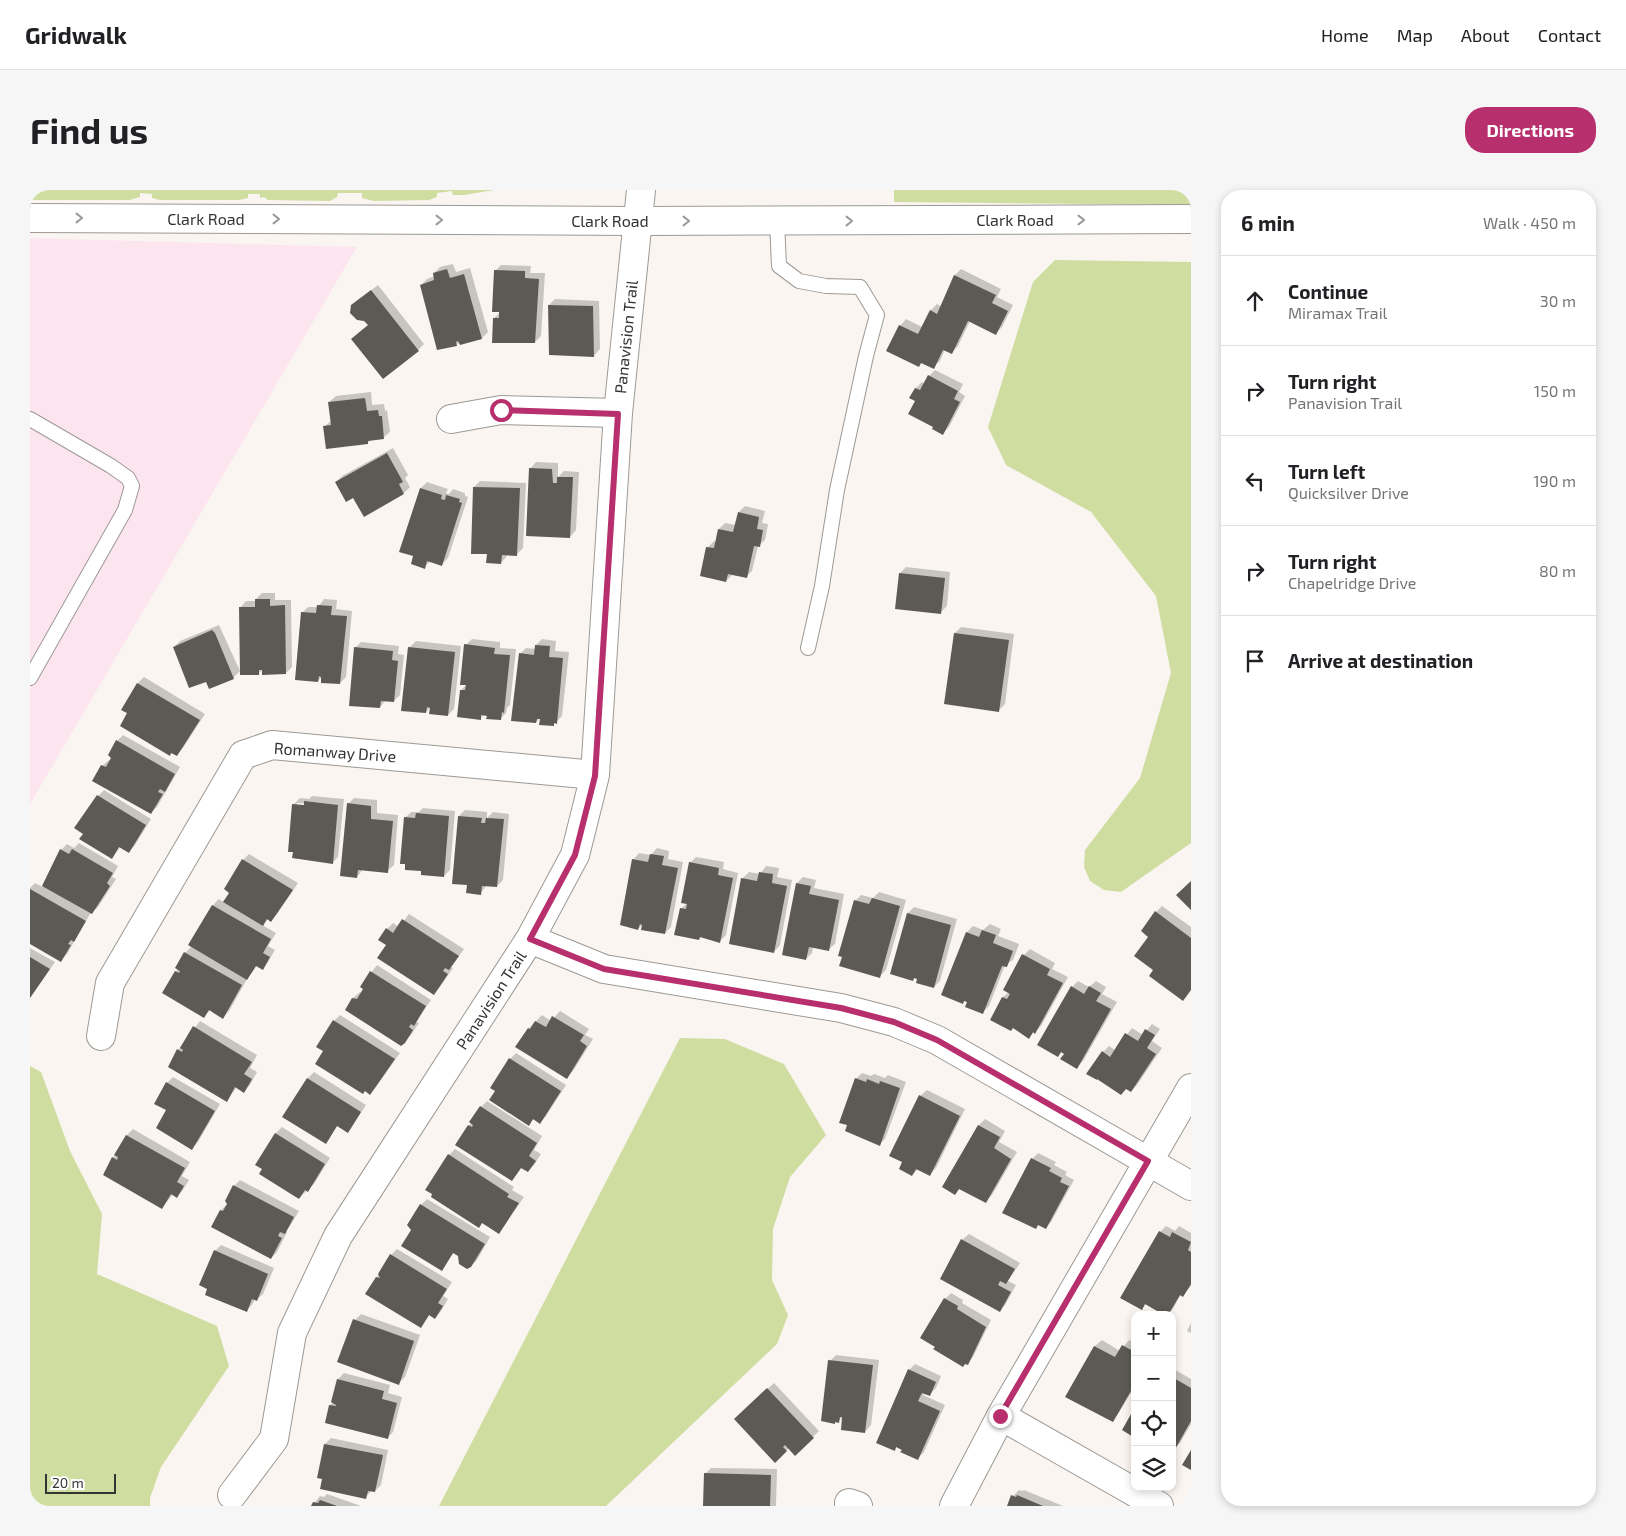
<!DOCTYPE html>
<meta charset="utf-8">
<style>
body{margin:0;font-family:"Exo 2",sans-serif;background:#f6f6f6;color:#202124}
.controls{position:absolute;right:15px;bottom:15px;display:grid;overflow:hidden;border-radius:10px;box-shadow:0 2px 8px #0003}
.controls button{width:45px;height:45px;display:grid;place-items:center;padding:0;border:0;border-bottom:1px solid #e0e0e0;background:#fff;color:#202124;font:25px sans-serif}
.scale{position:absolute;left:15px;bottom:12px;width:71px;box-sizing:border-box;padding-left:5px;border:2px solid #363432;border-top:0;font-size:14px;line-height:18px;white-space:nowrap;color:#363432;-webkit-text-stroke:4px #fff;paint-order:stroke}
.stop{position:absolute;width:15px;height:15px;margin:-11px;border:4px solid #b82f6d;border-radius:50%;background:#fff}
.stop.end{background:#b82f6d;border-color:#fff;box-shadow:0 1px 5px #0008}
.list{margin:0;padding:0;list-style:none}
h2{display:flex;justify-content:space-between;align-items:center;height:65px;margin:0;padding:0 20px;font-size:21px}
h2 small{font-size:16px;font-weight:400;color:#757577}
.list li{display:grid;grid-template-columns:32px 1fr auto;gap:15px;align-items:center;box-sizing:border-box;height:90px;padding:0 20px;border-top:1px solid #e0e0e0}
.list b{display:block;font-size:19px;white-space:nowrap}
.list p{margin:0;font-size:16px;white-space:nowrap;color:#757577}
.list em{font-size:16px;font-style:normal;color:#757577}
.icon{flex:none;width:28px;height:28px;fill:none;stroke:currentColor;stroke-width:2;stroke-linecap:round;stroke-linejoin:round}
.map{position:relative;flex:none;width:1161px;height:1316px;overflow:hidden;border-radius:20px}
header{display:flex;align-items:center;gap:30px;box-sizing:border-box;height:70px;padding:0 25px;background:#fff;border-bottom:1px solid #e0e0e0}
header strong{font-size:24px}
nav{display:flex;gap:28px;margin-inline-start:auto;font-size:18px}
.intro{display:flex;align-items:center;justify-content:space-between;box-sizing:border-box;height:120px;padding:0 30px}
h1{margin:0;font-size:35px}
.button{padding:12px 22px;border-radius:20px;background:#b82f6d;color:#fff;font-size:18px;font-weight:700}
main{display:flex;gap:30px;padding:0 30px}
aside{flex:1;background:#fff;border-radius:20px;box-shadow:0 2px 8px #0003}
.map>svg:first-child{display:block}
.industrial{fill:#fde5ef}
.green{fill:#d0dda1}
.shadow{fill:#0003;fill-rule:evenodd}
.building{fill:#5d5a56}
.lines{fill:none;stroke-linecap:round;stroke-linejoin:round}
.service-casing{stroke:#9d9994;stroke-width:16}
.minor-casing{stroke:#9d9994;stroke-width:30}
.secondary-casing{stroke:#9d9994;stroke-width:30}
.service{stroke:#fff;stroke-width:14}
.minor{stroke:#fff;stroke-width:28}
.secondary{stroke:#fff;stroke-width:28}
.oneway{stroke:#9a9a98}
.route{stroke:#b82f6d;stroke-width:6}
.labels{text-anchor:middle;stroke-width:5;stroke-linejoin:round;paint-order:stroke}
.street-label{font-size:16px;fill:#363432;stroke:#fff}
</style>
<header>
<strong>Gridwalk</strong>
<nav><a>Home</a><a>Map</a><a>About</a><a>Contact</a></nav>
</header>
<div class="intro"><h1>Find us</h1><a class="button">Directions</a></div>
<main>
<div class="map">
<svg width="1161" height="1316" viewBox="0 0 1161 1316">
<rect width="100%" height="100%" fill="#faf5f1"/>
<path class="industrial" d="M0 48 327 57 0 614Z"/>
<path class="green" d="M0 0H464L434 5H423L422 1 407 3V7L399 10 344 11 332 8V3H308L307 7 300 11 238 10 234 7 230 8V4H218V8L209 10H130L122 8V4L110 3V7L100 10H0Z
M864 0H1161V15L864 12Z
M1025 70 1161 72V653L1091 702 1074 700 1060 691 1054 677 1055 660 1110 588 1141 483 1126 406 1061 322 976 275 958 237 1003 92Z
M650 848 695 849 754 874 796 945 760 987 743 1039 742 1090 758 1125 747 1154 576 1316H409Z
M0 876 11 882 40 961 72 1024 67 1084 187 1136 199 1176 131 1277 120 1308V1316H0Z"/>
<path class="shadow" d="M423 74 426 82 440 78 458 142 452 148 430 152 426 155 391 95 397 89 405 86 404 83 410 77Z
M471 75 501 76 500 83H515L511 146 505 152 464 128 472 121 465 81Z
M931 79 971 99 967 107 983 115 972 137 966 143 940 131 928 156 922 162 915 159 910 171 903 177 892 172 889 175 870 136 876 129 892 137 901 120 907 114 912 117 925 85Z
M348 95 394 154 388 160 322 149 339 135 322 115Z
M525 109 569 111 570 159 564 166 519 115Z
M905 180 933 194 929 202 935 206 919 237 913 243 905 236 887 210 886 198 892 192 895 194 899 186Z
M341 202 342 215 354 214 355 221 357 220 360 242 353 248 341 250 337 253 294 237 302 230 299 212 306 206Z
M363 258 378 285 375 288 380 297 374 303 334 325 324 306 306 292 312 286Z
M506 272 528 273V287L534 281 549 282 546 340 540 347 500 279Z
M450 291 496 293 493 358 487 364H477V366L471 373 458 363 444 297Z
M397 292 418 299 416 303 419 304 423 299 435 303V306L438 307 418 368 412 374 401 371 394 377 391 298Z
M715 316 735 321 732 333 738 334 735 350 728 356 722 381 716 387 702 385 696 391 677 358 684 351 686 352 689 339 695 333 706 335 709 322Z
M876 377 920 382 917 416 910 423 870 383Z
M232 403H245V410H261L262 477 256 483 233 479 229 483 210 418 216 411H226V409Z
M294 409 307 410 306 419 322 421 316 487 310 493 293 485 288 491 272 423 278 417H288Z
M189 435 210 481 203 488 180 498 176 490 144 457 150 451Z
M931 437 984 444 975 514 969 520 925 443Z
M442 449 470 452V458L486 459 480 515 477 518 476 523 470 529 455 524 450 529 431 500 437 494 436 455Z
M512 449 526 451 525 461 539 462 532 526 523 535 511 527 506 532 490 464 496 458 506 459V455Z
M386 451 431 456 424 519 418 525 402 516 396 522 379 458Z
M331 452 369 456 368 464 374 465 370 505 364 511 356 510 350 517 325 458Z
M114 487 175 524 153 558 147 564 93 520 108 493Z
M93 545 150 577 127 617 120 623 72 576 79 570 81 571 87 551Z
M74 600 121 629 105 655 99 661 91 656 82 668 68 606Z
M282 606 314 609 308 667 302 673 264 614 270 608 279 609ZM267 613 281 614V616L267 615Z
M324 608 347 610V623L368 625 364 675 357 681 333 679 327 687 318 614Z
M393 618 425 621 420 680 414 686 375 628 381 622H389Z
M435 620 457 622V628L463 622 479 624 473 690 467 696 457 695 450 704 438 694 429 626Z
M49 653 88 676 82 687 86 689 68 717 60 724 37 764 31 770 0 752V698L5 693 13 697 31 660 37 654 44 658Z
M627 658 639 661 638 669 653 672 641 737 635 743 614 733 608 739 603 670 609 663 621 665Z
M219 664 268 693 247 724 241 730 239 728 232 735 246 743 238 756 245 760 238 772 232 778 227 775 217 789 199 821 193 827 180 820 174 826 146 782 155 763 162 756 160 755 183 715 189 709 193 712 201 702 213 670Z
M666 667 694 672 693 679 708 683 696 745 690 751 672 746 669 749 651 719 657 713 660 673Z
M736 676 749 678 747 687 762 690 750 755 744 762 700 753 713 688 719 682 730 684Z
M773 687 786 690 784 698 814 704 805 754 798 760 783 757 782 763 776 769 767 693Z
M849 702 876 710 856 780 850 786 825 711 831 705 843 708Z
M1132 716 1161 737V800L1153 809 1124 780 1126 722Z
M884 717 927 729 910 791 904 797 889 788 886 787 883 789 878 723Z
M379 724 434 759 421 777 423 778 410 797 404 803 357 739 363 733 369 737Z
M960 734 971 739 968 746 989 754 983 770 975 775 959 816 953 822 935 810 932 813 937 742 943 736 953 740Z
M0 758 25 772 0 808Z
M1000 759 1025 773 1022 779 1038 787 1011 836 999 847 984 837 961 829 973 807 979 802 994 765Z
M347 775 401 810 386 832 389 833 381 845 374 852 323 808 330 802 332 803 335 798 331 796Z
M1048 791 1059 797 1066 791 1076 797 1072 804 1087 812 1053 871 1047 877 1036 863 1032 862 1027 866 1042 797Z
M530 821 559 839 555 845 563 849 543 881 537 887 499 838 512 825 521 831Z
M310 825 370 863 346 897 340 903 294 861 304 831Z
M170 831 227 865 220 878 227 882 220 895 214 901 207 897 197 910 148 860Z
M1122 834 1130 839 1122 851 1132 858 1107 895 1101 901 1073 862 1079 856 1085 860 1102 838 1113 845Z
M486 863 536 895 516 926 510 932 504 929 498 934 466 901 480 869Z
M284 882 336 915 323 935 317 941 308 935 295 953 254 927 278 888Z
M832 883 841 886 844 884 855 888 858 885 876 892 855 949 849 955 826 889Z
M143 887 190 914 168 952 162 958 137 893Z
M897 900 935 919 906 978 900 984 888 979 882 985 890 906Z
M457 911 512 946 504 960 511 964 504 975 498 981 492 977 482 990 439 936 451 917Z
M955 929 975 941 969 952 987 962 962 1005 956 1011 930 998 925 1003 949 935Z
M252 937 300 968 284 994 269 1008 227 974 246 943Z
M103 939 160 972 152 986 159 990 153 1000 147 1006 143 1004 132 1018 83 968 97 945Z
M425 959 484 997 482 1000 494 1007 474 1036 468 1042 419 965Z
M1008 963 1026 972 1024 975 1037 982 1035 985 1044 990 1021 1032 1015 1038 1002 969Z
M210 990 269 1021 260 1036 256 1041 257 1042 247 1062 241 1068 191 1020 198 1013 204 996Z
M397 1009 460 1047 447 1070 441 1076 424 1062 412 1079 391 1015Z
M1136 1036 1145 1041 1149 1036 1161 1043V1096L1153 1105 1151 1104 1143 1119 1137 1125 1117 1113 1111 1119 1130 1042Z
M939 1044 990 1073 978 1091 986 1095 975 1115 969 1121 932 1050Z
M191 1055 244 1078 233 1104 226 1110 225 1109 222 1115 216 1121 185 1061Z
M367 1059 422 1092 413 1106 418 1109 411 1121 405 1128 400 1124 391 1136 347 1087 361 1065Z
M921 1103 933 1110 932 1113 961 1130 943 1167 937 1174 915 1109Z
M331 1124 390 1145 375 1187 369 1193 325 1130Z
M1161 1133V1143L1157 1141Z
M1072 1150 1090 1161 1099 1150 1105 1153V1196L1088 1224 1082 1230 1037 1206 1065 1156Z
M806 1165 849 1170 841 1235 835 1242 814 1226 805 1233 800 1171Z
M885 1174 911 1186 906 1198 899 1205 895 1202 893 1205 915 1215 894 1262 888 1268 867 1256 864 1259 879 1180Z
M1142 1178 1161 1189V1234L1150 1253 1143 1260Z
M314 1183 360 1195 358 1203 372 1207 363 1242 357 1248 300 1215 304 1212 302 1211 308 1189Z
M744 1193 789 1241 765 1264 759 1258 745 1272 705 1229Z
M301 1248 358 1260 351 1295 345 1301 342 1300 335 1308 295 1254Z
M681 1278 747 1279 746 1316H674L675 1284Z
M989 1300 992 1301 994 1300 1033 1316H979L983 1306Z
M297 1304 331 1316H282L290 1306 294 1307Z"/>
<path class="building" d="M417 79 420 88 434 84 452 149 430 155 428 151 426 152 427 156 407 160 390 95 404 90 403 83Z
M464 80 495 81V88L509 89 505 153H462L463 128H469V122H462Z
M924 85 966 105 962 113 978 121 966 145 938 131 922 164 913 160 904 179 891 173 889 177 856 161 869 135 888 144 900 120 907 124Z
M341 100 389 161 353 189 321 149 338 135 334 131 327 130 320 123 321 115Z
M518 115 563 116 564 167 519 165Z
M898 185 928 201 924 209 930 212 913 245 902 239 903 237 878 224 885 211 879 208 885 198 890 200Z
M335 208 337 221 348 220 349 226H352L354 249 338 251V254L296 259 293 236 301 235 298 212Z
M357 263 373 292 369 294 374 304 334 327 323 308 316 312 305 292Z
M499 278 522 279 523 293H527V287H543L540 348 496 346Z
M443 297 490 298 487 366 472 365 471 374 456 373 457 364H441Z
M390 298 412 305 411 309 415 310 416 305 430 309 429 312 432 313 412 376 397 371 395 379 381 374 383 366 369 362Z
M708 322 729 327 727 339 733 340 730 357 724 356 717 388 698 384 696 392 670 386 676 357 684 358 688 339 703 342Z
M869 383 915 388 911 424 865 419Z
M225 409H240V416L255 415 256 484 232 485V480H229V485H210L209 417H225Z
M287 415 302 416 301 425 317 426 310 494 291 493V487L289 486 288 492 265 490 271 422 286 423Z
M182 440 185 443 204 489 179 499 176 492 159 498 143 457Z
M924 443 979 450 969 522 914 514Z
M434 454 465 458 464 464 480 465 474 523 472 522 471 530 456 529 457 526 451 525V530L427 527 430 500H435L436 495H430Z
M505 455 520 456 519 467 533 468 527 534 524 533V536L509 535 510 529H507L506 533 481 531 489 463 504 465Z
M324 457 363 461 362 470 368 471 364 512 351 511 350 518 319 516Z
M378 457 425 462 418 526 399 524 400 518 397 517 396 523 371 521Z
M107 493 170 530 147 566 141 563 140 566 90 536 97 523 91 520Z
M86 550 145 584 135 602 130 599 128 602 133 604 121 624 62 591 71 575 76 577 81 568 78 565Z
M67 605 116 635 99 663 89 657 82 669 49 649 53 644 44 638Z
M274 611 308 615 303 674 262 668 263 662H258L262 614 274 615Z
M317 613 341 616V629L363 631 358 683 328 680 327 688 310 686Z
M386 623 419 626 414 687 391 685V681L375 680V674H370L374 627 385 628Z
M428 626 452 628 451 633H455L456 628 474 629 467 697 452 696 451 705 436 703 437 695 422 694Z
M30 659 39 664 42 659 83 683 77 693 80 696 62 724 12 696Z
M620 664 634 666 632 675 648 678 635 744 611 740 612 735 610 734 608 740 590 735 602 669 618 672Z
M212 669 263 700 241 732 237 729 233 736 193 712 199 703 194 699Z
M659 672 689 678 688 685 703 688 690 753 670 747 669 750 644 745 650 718 656 719 657 714 651 713Z
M729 682 743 684 742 693 757 696 744 763 699 754 711 688 727 691Z
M1161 691V720L1146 705Z
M766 693 781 696 779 704 809 710 799 761 779 757 776 770 752 765Z
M0 699 56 731 44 752 41 750 38 754 41 755 31 772 0 754Z
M842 708 870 716 850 788 809 776 812 767 808 766 824 710 839 714Z
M182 715 241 749 233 763 240 767 233 780 226 776 217 790 158 755Z
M1125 721 1161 748V800L1153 811 1119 786 1123 780 1104 766 1118 747 1111 741Z
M877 723 921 735 904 798 886 793 887 789 884 788 883 791 860 784Z
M372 729 429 766 419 780 415 778 413 781 418 784 404 805 347 768 356 755 348 750 356 738 363 743Z
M952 740 966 745 963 753 983 761 977 777 972 776 953 824 935 817 937 812 934 811 933 814 911 805 936 742 949 747Z
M154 762 212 795 193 829 179 820 174 828 132 803 145 781 149 783 150 781 145 778Z
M992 764 1020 779 1017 785 1033 793 1005 844 1003 842 999 849 983 838 981 841 960 830 972 807 977 809 980 804 973 800Z
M0 767 20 779 0 808Z
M340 781 396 816 384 836 381 834 379 837 383 840 375 853 371 856 315 820 322 808 327 809 333 799 330 797Z
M1041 796 1054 804 1059 796 1071 803 1066 811 1081 819 1047 879 1030 869 1034 864 1031 862 1028 867 1007 855Z
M522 826 554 845 550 851 557 856 537 889 485 857 498 838 500 839 505 831 516 837Z
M303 830 365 869 340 905 335 901 333 904 285 874 293 861 286 857Z
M163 836 222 872 214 884 222 889 214 903 205 897 197 912 138 877 147 859 152 862 153 860 150 858Z
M1115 839 1125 845 1117 858 1126 864 1101 902 1096 899 1091 905 1067 889V890L1056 884 1072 861 1080 867 1095 843 1108 851Z
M479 868 531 901 510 934 503 929 499 936 459 910 465 901 460 898Z
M277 888 331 922 318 943 307 936 296 954 252 927Z
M825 888 836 892 837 889 849 894 850 891 870 898 850 956 815 941 817 935 809 933Z
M136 892 185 921 162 960 126 938 136 920 124 914Z
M889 905 930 926 900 986 886 979 882 986 869 979 872 972 859 966Z
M450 916 507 953 499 966 506 971 498 982 491 978 482 991 425 955 438 935 442 937 443 935 439 932Z
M948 935 970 947 964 958 981 969 956 1013 929 999 925 1005 912 997Z
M245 943 295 974 278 1002 275 1000 269 1009 229 984 232 979 225 975Z
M96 945 155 978 147 992 154 996 147 1008 141 1004 132 1019 73 985 82 967 87 970 88 967 84 965Z
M418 964 479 1004 477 1007 489 1013 469 1044 452 1033 449 1038 401 1007 402 1004 395 1000Z
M1001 968 1021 978 1019 981 1032 988 1030 992 1039 996 1016 1039 1008 1035 1006 1039 972 1023Z
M203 995 264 1027 255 1044 250 1042 248 1046 252 1048 241 1069 181 1037 190 1020 193 1021 197 1014 195 1011Z
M390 1014 455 1054 441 1077 437 1079 429 1074 428 1066 423 1063 412 1081 371 1056 381 1040 377 1035Z
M1129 1041 1140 1047 1142 1042 1161 1052 1158 1060 1161 1062V1094L1153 1107 1150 1105 1138 1125H1134L1115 1114 1112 1120 1090 1108Z
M931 1049 985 1079 976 1094 970 1091 968 1095 981 1102 970 1122 910 1089Z
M184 1060 238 1084 227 1111 222 1109 217 1122 175 1105 177 1099 169 1095Z
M360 1064 417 1099 408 1113 413 1116 405 1129 399 1125 391 1138 335 1104 346 1087 350 1088 348 1084Z
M914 1108 928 1116 927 1119 956 1137 938 1175 935 1174 933 1177 903 1159 905 1157 890 1148Z
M323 1129 384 1151 369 1195 307 1172Z
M1092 1155 1105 1162V1194L1083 1232 1035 1207 1064 1156 1085 1167Z
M798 1170 843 1175 835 1243 811 1240 812 1227H810L809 1233 805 1232V1234L791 1231Z
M878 1179 906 1192 900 1206 892 1203 888 1211 910 1221 888 1270 870 1262 872 1260 866 1257 865 1261 846 1253Z
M1142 1187 1161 1198V1231L1144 1261 1142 1260Z
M307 1189 354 1201 352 1209 367 1213 358 1249 295 1233 299 1215 306 1216V1215L301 1212Z
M737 1198 784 1248 765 1266 755 1255 753 1257 757 1261 745 1273 704 1229Z
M1105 1217V1248L1092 1240Z
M294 1254 353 1265 345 1302 338 1301 336 1309 290 1299 292 1289 287 1288Z
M1161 1260V1280L1152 1275Z
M674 1283 741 1285 740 1316H673Z
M981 1305 986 1307 987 1305 1013 1316H977Z
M290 1310 307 1316H281L283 1312 288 1313Z"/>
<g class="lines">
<defs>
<path id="service" d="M747 31 749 76 769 91 796 96 830 97 847 125 836 166 807 300 792 396 778 458
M0 229 81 276 98 288 102 296 95 320 0 488"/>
<path id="minor" d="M421 229 471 220 588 223
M500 749 574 779 811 818 864 832 907 850 1161 996
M71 846 80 793 213 565 242 555 565 585
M971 1226 1129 1316
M202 1305 244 1249 262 1143 308 1046 500 749 545 665 565 585 588 223 611 0
M819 1313 828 1316
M924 1316 971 1226 1161 898"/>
<path id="secondary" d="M0 28 608 31 1161 29"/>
</defs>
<use href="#service" class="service-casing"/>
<use href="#minor" class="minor-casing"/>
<use href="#secondary" class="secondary-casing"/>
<use href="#service" class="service"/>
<use href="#minor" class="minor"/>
<use href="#secondary" class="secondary"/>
</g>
<defs><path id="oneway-chevron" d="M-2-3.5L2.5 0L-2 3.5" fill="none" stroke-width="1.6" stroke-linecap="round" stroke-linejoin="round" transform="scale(1.25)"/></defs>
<g class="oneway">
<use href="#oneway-chevron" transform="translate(49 28)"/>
<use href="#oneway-chevron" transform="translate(246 29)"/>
<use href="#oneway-chevron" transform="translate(409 30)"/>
<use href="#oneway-chevron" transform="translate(1051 30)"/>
<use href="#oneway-chevron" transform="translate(656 31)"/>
<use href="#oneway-chevron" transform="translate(819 31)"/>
</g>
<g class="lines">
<path class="route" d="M471 220 588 224 565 586 545 665 500 749 574 779 811 818 864 832 907 850 1118 971 970 1226"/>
</g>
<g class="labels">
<g class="street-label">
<text x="176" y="35">Clark Road</text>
<text x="985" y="36">Clark Road</text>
<text x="580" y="37">Clark Road</text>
<text transform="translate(596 147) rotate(-84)" y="6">Panavision Trail</text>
<text transform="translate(305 562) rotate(4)" y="6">Romanway Drive</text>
<text transform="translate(461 810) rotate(-57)" y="6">Panavision Trail</text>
</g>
</g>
</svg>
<div class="controls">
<button>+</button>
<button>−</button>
<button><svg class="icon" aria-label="locate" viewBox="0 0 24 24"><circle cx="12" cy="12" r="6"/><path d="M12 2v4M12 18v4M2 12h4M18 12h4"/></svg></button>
<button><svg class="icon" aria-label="layers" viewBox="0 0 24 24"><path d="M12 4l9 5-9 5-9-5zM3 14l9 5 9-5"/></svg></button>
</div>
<div class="scale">20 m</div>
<div class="stop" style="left:471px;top:220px"></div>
<div class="stop end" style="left:970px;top:1226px"></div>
</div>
<aside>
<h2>6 min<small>Walk · 450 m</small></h2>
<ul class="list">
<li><svg class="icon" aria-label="ahead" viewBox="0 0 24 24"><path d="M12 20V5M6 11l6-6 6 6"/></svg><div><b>Continue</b><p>Miramax Trail</p></div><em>30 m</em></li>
<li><svg class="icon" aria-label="right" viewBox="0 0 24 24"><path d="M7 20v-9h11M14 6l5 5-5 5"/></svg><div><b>Turn right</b><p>Panavision Trail</p></div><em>150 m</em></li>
<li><svg class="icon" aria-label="left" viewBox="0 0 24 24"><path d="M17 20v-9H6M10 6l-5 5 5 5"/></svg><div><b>Turn left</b><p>Quicksilver Drive</p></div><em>190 m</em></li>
<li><svg class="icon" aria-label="right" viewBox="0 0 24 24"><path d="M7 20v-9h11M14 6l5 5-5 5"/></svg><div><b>Turn right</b><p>Chapelridge Drive</p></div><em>80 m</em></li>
<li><svg class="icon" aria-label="arrive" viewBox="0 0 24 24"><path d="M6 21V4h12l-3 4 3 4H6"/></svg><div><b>Arrive at destination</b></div></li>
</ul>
</aside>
</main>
